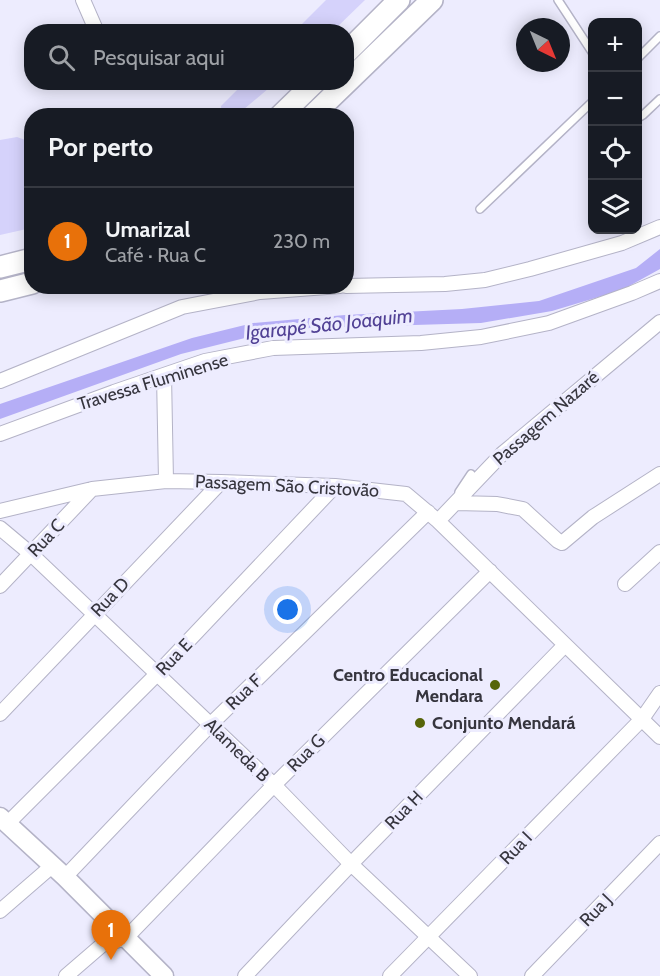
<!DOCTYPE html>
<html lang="pt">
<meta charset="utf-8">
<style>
body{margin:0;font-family:Cabin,sans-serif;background:#242831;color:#f1f3f6}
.controls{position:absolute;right:18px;top:18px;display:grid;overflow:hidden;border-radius:12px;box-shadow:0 3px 15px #0003}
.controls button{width:54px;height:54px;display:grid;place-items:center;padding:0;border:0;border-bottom:2px solid #363941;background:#171b24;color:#f1f3f6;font:30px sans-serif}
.compass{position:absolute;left:516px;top:18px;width:54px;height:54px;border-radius:50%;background:#171b24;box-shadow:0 3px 15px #0003;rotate:137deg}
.you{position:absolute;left:288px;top:610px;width:21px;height:21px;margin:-15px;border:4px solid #fff;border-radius:50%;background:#1a73e8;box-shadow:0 0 0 9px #1a73e833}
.badge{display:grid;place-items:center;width:39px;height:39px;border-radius:50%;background:#1a73e8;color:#fff;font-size:20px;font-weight:700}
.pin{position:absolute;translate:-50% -50px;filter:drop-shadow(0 2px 3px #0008)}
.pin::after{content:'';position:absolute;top:32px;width:21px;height:18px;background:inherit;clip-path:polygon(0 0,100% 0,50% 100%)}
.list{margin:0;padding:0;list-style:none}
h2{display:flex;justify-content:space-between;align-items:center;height:78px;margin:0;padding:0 24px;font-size:26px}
h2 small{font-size:20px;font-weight:400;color:#9ea1a6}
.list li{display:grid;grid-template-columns:39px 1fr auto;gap:18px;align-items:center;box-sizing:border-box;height:108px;padding:0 24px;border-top:2px solid #363941}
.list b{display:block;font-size:22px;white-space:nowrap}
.list p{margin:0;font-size:20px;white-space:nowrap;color:#9ea1a6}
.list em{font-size:20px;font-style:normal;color:#9ea1a6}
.icon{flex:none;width:33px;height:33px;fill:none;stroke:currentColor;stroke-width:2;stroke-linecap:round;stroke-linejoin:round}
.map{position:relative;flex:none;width:660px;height:976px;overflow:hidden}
.search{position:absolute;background:#171b24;box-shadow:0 3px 15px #0003;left:24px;top:24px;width:330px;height:66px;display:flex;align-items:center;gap:15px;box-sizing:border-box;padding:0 21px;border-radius:24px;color:#9ea1a6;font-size:22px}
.panel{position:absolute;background:#171b24;box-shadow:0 3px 15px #0003;left:24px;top:108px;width:330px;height:186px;border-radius:24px}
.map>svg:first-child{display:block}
.green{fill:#d5d2fb}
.water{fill:#b5aef6}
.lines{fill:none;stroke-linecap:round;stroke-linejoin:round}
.service-casing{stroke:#b4b3c7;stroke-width:10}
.minor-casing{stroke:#b4b3c7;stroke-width:16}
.secondary-casing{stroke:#b4b3c7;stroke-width:21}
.primary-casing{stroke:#b4b3c7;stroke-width:24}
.service{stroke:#fff;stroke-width:7}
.minor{stroke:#fff;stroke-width:14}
.secondary{stroke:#fff;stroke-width:18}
.primary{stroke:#fff;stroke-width:21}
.poi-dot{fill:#576509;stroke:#edecfe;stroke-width:2}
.labels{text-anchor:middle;stroke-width:6;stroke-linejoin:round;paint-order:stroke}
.street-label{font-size:18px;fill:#36353e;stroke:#edecfe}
.poi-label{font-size:18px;font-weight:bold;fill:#36353e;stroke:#edecfe;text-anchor:end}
.water-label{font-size:20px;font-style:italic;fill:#514195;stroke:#edecfe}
</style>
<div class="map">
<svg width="660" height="976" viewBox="0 0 660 976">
<rect width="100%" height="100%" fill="#edecfe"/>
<path class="green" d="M326 0H365L333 31H295Z
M244 83H275L237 115H222L221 106Z
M17 137 31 142V228L0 235V140Z"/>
<path class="water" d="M660 249V269L622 290 552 311 481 323 281 329 181 354 0 419V404L192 338 253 323 345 315 462 309 539 301 636 268Z"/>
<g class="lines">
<defs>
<path id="service" d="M558 0 592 52
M638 58 660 36
M638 118 643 115 660 99
M480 209 592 102
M459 492 471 474"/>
<path id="minor" d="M83 0 97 32
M346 286 445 284 485 280 530 269 622 243 660 227
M164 375 166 481
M0 381 182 307 260 292 340 286
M0 434 114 392 205 361 273 348 421 343 481 337 549 323 632 293 660 281
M456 503 497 504 523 509 558 541 562 543 593 517 660 474
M0 511 92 489 166 481 221 482 335 486 406 494 438 521 660 737
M438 521 502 454 660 322
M0 528 31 554 274 785 351 864 470 976
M625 584 660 552
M0 586 92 489
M0 714 221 482
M7 824 157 674 335 486
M65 877 211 724 428 512
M0 911 52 866
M66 976 102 945 126 938 274 785 490 571
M245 976 351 864 565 645
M390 976 642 719 660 693
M532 976 660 843"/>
<path id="secondary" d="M0 817 65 877 164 976"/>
<path id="primary" d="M346 53 399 0
M280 116 315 82
M312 116 432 0
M0 267 32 259
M0 291 32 283"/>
</defs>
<use href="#service" class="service-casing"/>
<use href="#minor" class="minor-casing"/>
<use href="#secondary" class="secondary-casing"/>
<use href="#primary" class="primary-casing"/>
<use href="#service" class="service"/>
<use href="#minor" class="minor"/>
<use href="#secondary" class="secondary"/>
<use href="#primary" class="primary"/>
</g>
<g class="poi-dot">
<circle cx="495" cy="685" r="6"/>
<circle cx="420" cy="723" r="6"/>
</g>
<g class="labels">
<g class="street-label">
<text transform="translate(153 382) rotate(-17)" y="6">Travessa Fluminense</text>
<text transform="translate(546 418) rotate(-41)" y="6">Passagem Nazaré</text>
<text transform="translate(287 486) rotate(3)" y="6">Passagem São Cristovão</text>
<text transform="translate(46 538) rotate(-47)" y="6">Rua C</text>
<text transform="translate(110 597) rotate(-46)" y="6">Rua D</text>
<text transform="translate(174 657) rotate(-46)" y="6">Rua E</text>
<text transform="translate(244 692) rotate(-44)" y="6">Rua F</text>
<text transform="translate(237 750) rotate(44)" y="6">Alameda B</text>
<text transform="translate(306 753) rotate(-45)" y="6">Rua G</text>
<text transform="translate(404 810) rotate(-46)" y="6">Rua H</text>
<text transform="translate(516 848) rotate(-46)" y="6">Rua I</text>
<text transform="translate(596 910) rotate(-46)" y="6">Rua J</text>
</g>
<g class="poi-label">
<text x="483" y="681">Centro Educacional<tspan x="483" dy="21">Mendara</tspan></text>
<text x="432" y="729" text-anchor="start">Conjunto Mendará</text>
</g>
<g class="water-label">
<text transform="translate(329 324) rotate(-6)" y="7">Igarapé São Joaquim</text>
</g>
</g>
</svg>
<div class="controls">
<button>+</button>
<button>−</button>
<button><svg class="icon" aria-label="locate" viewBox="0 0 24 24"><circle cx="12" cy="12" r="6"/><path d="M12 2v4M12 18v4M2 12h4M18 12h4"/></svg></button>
<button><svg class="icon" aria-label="layers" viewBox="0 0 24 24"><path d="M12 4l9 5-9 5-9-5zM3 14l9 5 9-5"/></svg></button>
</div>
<svg class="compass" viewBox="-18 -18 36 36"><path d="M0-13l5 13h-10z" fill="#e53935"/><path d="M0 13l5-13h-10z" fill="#9ea1a6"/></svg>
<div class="you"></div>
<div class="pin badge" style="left:111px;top:960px;background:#e8710a">1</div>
<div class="search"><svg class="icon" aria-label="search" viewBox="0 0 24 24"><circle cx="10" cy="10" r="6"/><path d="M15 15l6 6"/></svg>Pesquisar aqui</div>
<section class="panel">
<h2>Por perto<small></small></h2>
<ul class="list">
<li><span class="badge" style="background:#e8710a">1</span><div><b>Umarizal</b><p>Café · Rua C</p></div><em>230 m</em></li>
</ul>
</section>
</div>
